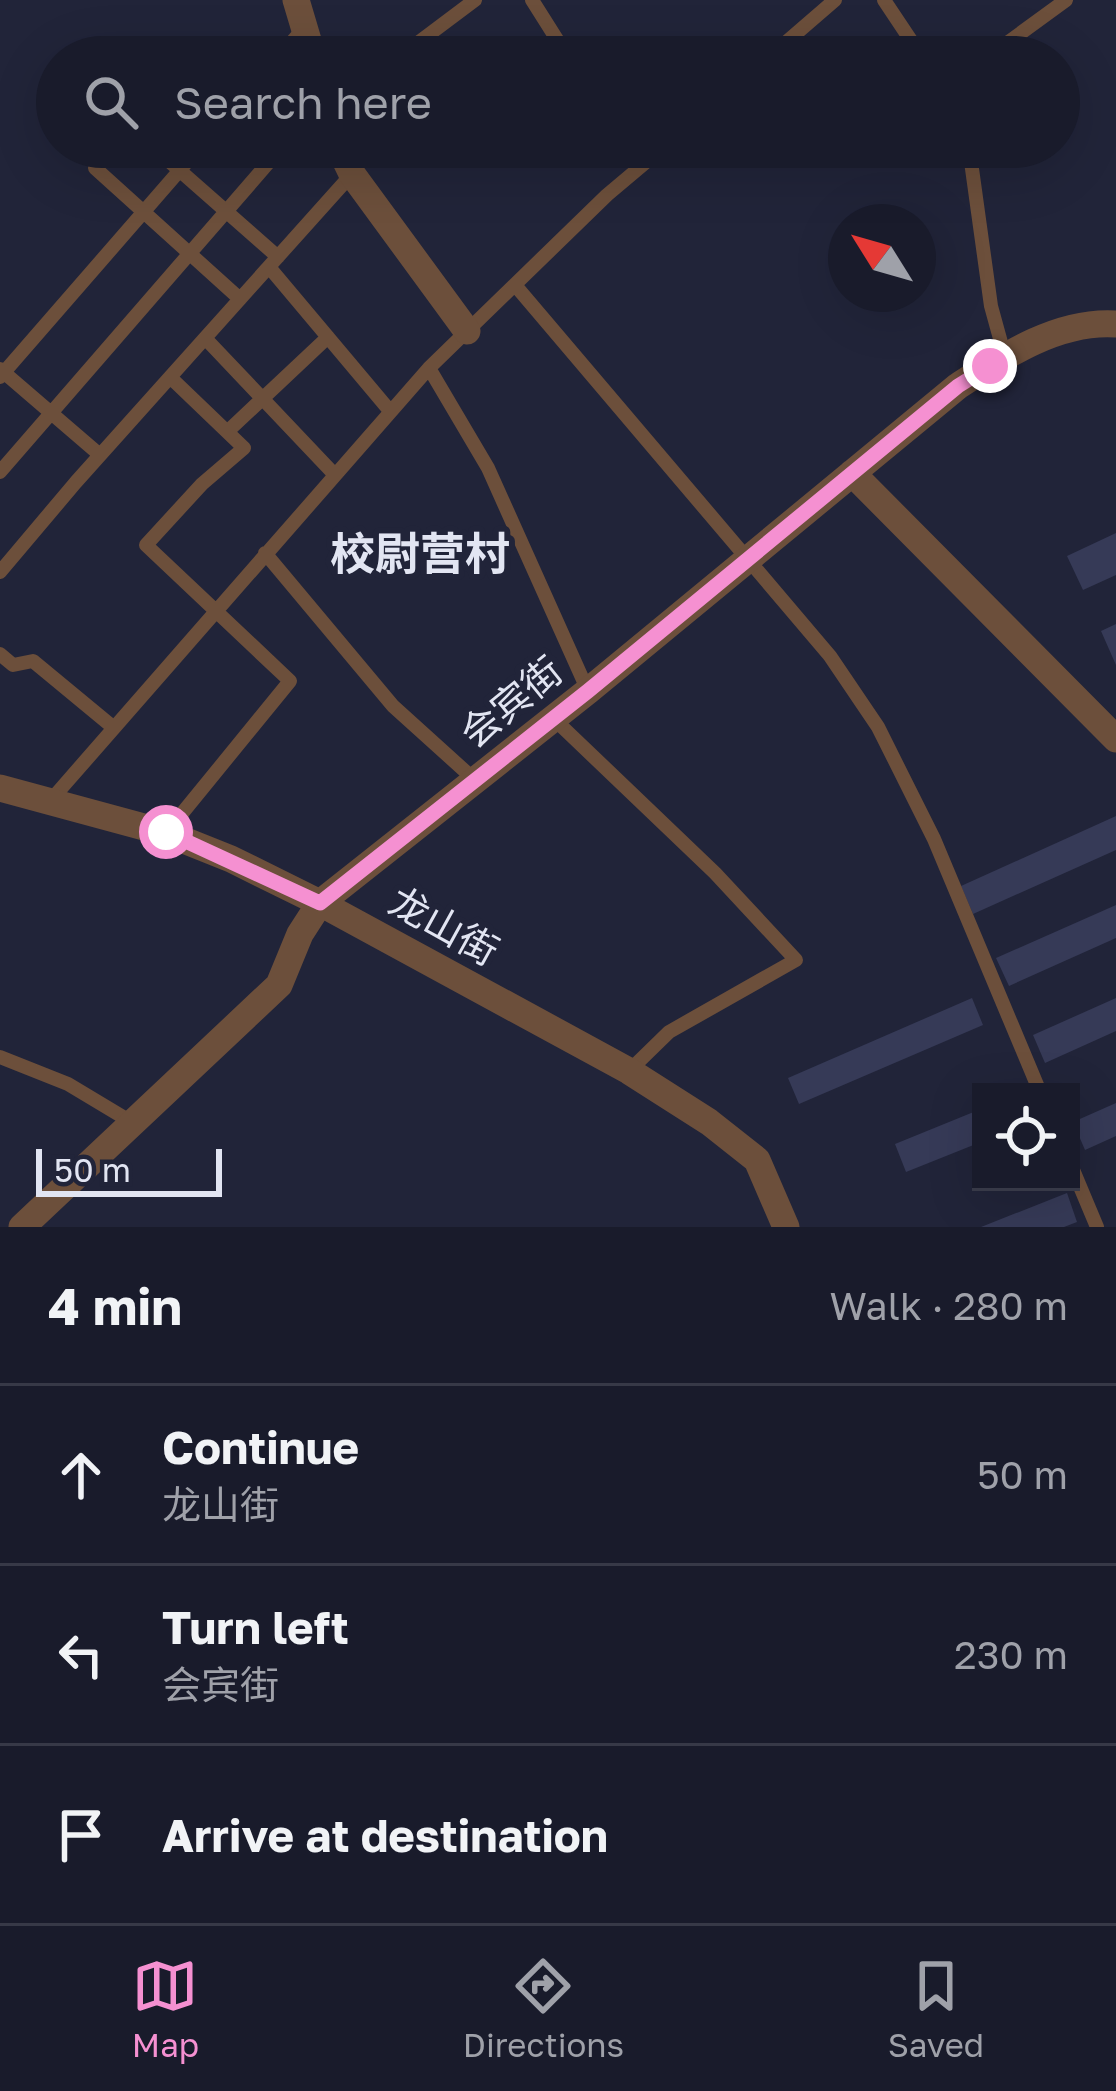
<!DOCTYPE html>
<meta charset="utf-8">
<style>
body{margin:0;font-family:"Golos Text","Noto Sans SC",sans-serif;background:#222433;color:#f1f3f6}
.controls{position:absolute;right:36px;bottom:36px;display:grid;overflow:hidden;border-radius:0px;box-shadow:0 12px 48px #0002}
.controls button{width:108px;height:108px;display:grid;place-items:center;padding:0;border:0;border-bottom:3px solid #373947;background:#191b2b;color:#f1f3f6;font:60px sans-serif}
.compass{position:absolute;left:828px;top:204px;width:108px;height:108px;border-radius:50%;background:#191b2b;box-shadow:0 12px 48px #0002;rotate:307deg}
.scale{position:absolute;left:36px;bottom:30px;width:186px;box-sizing:border-box;padding-left:12px;border:6px solid #e2e5f2;border-top:0;font-size:33px;line-height:42px;white-space:nowrap;color:#e2e5f2;-webkit-text-stroke:9px #212439;paint-order:stroke}
.stop{position:absolute;width:36px;height:36px;margin:-27px;border:9px solid #f590d1;border-radius:50%;background:#fff}
.stop.end{background:#f590d1;border-color:#fff;box-shadow:0 3px 12px #0008}
.list{margin:0;padding:0;list-style:none}
h2{display:flex;justify-content:space-between;align-items:center;height:156px;margin:0;padding:0 48px;font-size:51px}
h2 small{font-size:39px;font-weight:400;color:#9fa1a9}
.list li{display:grid;grid-template-columns:78px 1fr auto;gap:36px;align-items:center;box-sizing:border-box;height:180px;padding:0 48px;border-top:3px solid #373947}
.list b{display:block;font-size:45px;white-space:nowrap}
.list p{margin:0;font-size:39px;white-space:nowrap;color:#9fa1a9}
.list em{font-size:39px;font-style:normal;color:#9fa1a9}
.icon{flex:none;width:66px;height:66px;fill:none;stroke:currentColor;stroke-width:2;stroke-linecap:round;stroke-linejoin:round}
.map{position:relative;flex:none;width:1116px;height:1227px;overflow:hidden}
.search{position:absolute;background:#191b2b;box-shadow:0 12px 48px #0002;left:36px;right:36px;top:36px;height:132px;display:flex;align-items:center;gap:30px;box-sizing:border-box;padding:0 42px;border-radius:66px;color:#9fa1a9;font-size:45px}
.sheet{height:696px;background:#191b2b}
nav{display:flex;justify-content:space-around;align-items:center;box-sizing:border-box;height:168px;border-top:3px solid #373947;background:#191b2b;font-size:33px;color:#9fa1a9}
nav a{display:grid;justify-items:center;gap:6px}
nav .on{color:#f590d1}
.map>svg:first-child{display:block}
.building{fill:#363a57}
.lines{fill:none;stroke-linecap:round;stroke-linejoin:round}
.lane{stroke:#6c4f3b;stroke-width:14}
.street{stroke:#6c4f3b;stroke-width:27}
.route{stroke:#f590d1;stroke-width:15}
.labels{text-anchor:middle;stroke-width:12;stroke-linejoin:round;paint-order:stroke}
.street-label{font-size:39px;fill:#e2e5f2;stroke:#212439}
.quarter-label{font-size:45px;font-weight:bold;fill:#e2e5f2;stroke:#212439}
</style>
<div class="map">
<svg width="1116" height="1227" viewBox="0 0 1116 1227">
<rect width="100%" height="100%" fill="#212439"/>
<path class="building" d="M1116 533V575L1083 590 1067 556Z
M1116 624V665L1101 631Z
M1116 816V850L973 914 961 886Z
M1116 905V938L1009 986 996 958Z
M972 998 983 1025 799 1104 788 1078Z
M1116 998V1031L1045 1063 1033 1035Z
M1116 1103V1136L1085 1150 1073 1122Z
M981 1109V1142L906 1172 895 1144Z
M1067 1193 1077 1222 1064 1227H981Z"/>
<g class="lines">
<path class="lane" d="M532 0 568 57
M884 0 922 57
M279 57 303 29
M399 57 475 0
M769 57 835 0
M988 57 1066 0
M153 147 278 257
M969 147 991 306 1005 357
M95 168 240 299
M269 267 390 411
M515 285 830 656 878 727 934 839 1040 1092
M205 338 334 474
M429 368 488 468 588 691
M0 369 100 455
M0 377 200 147
M228 431 328 337
M0 472 282 147
M265 553 393 706 476 781
M0 572 76 482 352 174
M0 654 13 665 33 661 114 728
M554 719 715 873 796 960 669 1032 629 1071
M51 800 429 368 607 195 664 147
M166 833 290 681 146 545 202 484 244 448 170 377
M0 1057 68 1084 133 1123
M1071 1165 1097 1227"/>
<path class="street" d="M296 0 313 57
M339 147 352 174 467 331
M852 473 1116 739
M0 788 166 833 231 859 320 903 629 1071 709 1122 757 1160 786 1227
M22 1227 279 985 300 934 320 903 588 691 958 386C1004 356 1058 320 1116 324"/>
</g>
<g class="lines">
<path class="route" d="M166 832 320 903 588 691 958 386 990 366"/>
</g>
<g class="labels">
<g class="street-label">
<text transform="translate(511 702) rotate(-39)" y="14">会宾街</text>
<text transform="translate(444 926) rotate(29)" y="14">龙山街</text>
</g>
<g class="quarter-label">
<text x="420" y="570">校尉营村</text>
</g>
</g>
</svg>
<div class="controls">
<button><svg class="icon" aria-label="locate" viewBox="0 0 24 24"><circle cx="12" cy="12" r="6"/><path d="M12 2v4M12 18v4M2 12h4M18 12h4"/></svg></button>
</div>
<svg class="compass" viewBox="-18 -18 36 36"><path d="M0-13l5 13h-10z" fill="#e53935"/><path d="M0 13l5-13h-10z" fill="#9fa1a9"/></svg>
<div class="scale">50 m</div>
<div class="stop" style="left:166px;top:832px"></div>
<div class="stop end" style="left:990px;top:366px"></div>
<div class="search"><svg class="icon" aria-label="search" viewBox="0 0 24 24"><circle cx="10" cy="10" r="6"/><path d="M15 15l6 6"/></svg>Search here</div>
</div>
<section class="sheet">
<h2>4 min<small>Walk · 280 m</small></h2>
<ul class="list">
<li><svg class="icon" aria-label="ahead" viewBox="0 0 24 24"><path d="M12 20V5M6 11l6-6 6 6"/></svg><div><b>Continue</b><p>龙山街</p></div><em>50 m</em></li>
<li><svg class="icon" aria-label="left" viewBox="0 0 24 24"><path d="M17 20v-9H6M10 6l-5 5 5 5"/></svg><div><b>Turn left</b><p>会宾街</p></div><em>230 m</em></li>
<li><svg class="icon" aria-label="arrive" viewBox="0 0 24 24"><path d="M6 21V4h12l-3 4 3 4H6"/></svg><div><b>Arrive at destination</b></div></li>
</ul>
</section>
<nav>
<a class="on"><svg class="icon" aria-label="map" viewBox="0 0 24 24"><path d="M3 6l6-2 6 2 6-2v14l-6 2-6-2-6 2zM9 4v14M15 6v14"/></svg>Map</a>
<a><svg class="icon" aria-label="directions" viewBox="0 0 24 24"><path d="M12 3l9 9-9 9-9-9zM9 14v-3h6M13 9l2 2-2 2"/></svg>Directions</a>
<a><svg class="icon" aria-label="saved" viewBox="0 0 24 24"><path d="M7 4h10v16l-5-4-5 4z"/></svg>Saved</a>
</nav>
